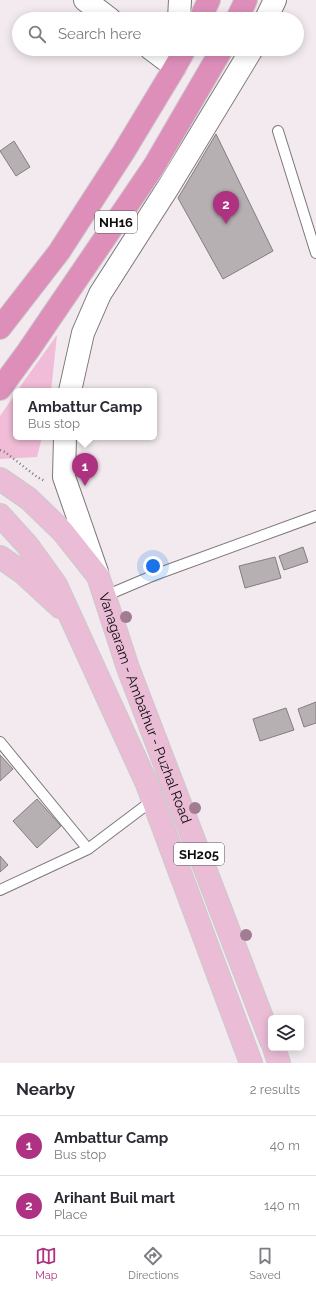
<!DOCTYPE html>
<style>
body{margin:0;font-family:Raleway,sans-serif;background:#f2f2f3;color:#2b2b33}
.controls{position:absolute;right:12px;bottom:12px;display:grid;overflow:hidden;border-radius:6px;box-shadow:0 2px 10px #0003}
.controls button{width:36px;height:36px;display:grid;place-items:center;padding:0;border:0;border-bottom:1px solid #e1e1e2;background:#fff;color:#2b2b33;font:20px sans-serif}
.you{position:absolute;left:153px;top:566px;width:14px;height:14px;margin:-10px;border:3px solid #fff;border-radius:50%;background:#1a73e8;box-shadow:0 0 0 6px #1a73e833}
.badge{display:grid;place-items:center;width:26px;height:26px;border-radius:50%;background:#af3181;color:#fff;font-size:13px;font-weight:700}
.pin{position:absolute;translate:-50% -33px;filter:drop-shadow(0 1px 2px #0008)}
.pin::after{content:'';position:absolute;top:21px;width:14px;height:12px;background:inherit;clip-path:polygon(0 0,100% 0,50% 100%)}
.popup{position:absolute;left:13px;top:388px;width:144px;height:52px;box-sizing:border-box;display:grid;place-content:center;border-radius:6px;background:#fff;filter:drop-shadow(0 1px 3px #0005);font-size:13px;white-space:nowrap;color:#7c7c81}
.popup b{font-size:15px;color:#2b2b33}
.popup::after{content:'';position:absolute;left:50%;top:100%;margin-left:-8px;border:8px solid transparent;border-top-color:#fff}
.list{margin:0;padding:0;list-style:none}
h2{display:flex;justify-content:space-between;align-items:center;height:52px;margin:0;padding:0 16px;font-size:17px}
h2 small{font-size:13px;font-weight:400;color:#7c7c81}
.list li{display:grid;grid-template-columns:26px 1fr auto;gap:12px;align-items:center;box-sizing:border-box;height:60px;padding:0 16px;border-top:1px solid #e1e1e2}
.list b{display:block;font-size:15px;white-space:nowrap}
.list p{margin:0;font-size:13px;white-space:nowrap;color:#7c7c81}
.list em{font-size:13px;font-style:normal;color:#7c7c81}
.icon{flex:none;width:22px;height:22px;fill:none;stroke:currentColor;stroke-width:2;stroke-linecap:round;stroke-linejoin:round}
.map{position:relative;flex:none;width:316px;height:1063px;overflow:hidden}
.search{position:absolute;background:#fff;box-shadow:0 2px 10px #0003;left:12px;right:12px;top:12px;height:44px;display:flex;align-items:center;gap:10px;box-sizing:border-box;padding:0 14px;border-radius:22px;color:#7c7c81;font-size:15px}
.sheet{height:172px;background:#fff}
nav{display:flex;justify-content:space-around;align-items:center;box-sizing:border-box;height:56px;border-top:1px solid #e1e1e2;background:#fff;font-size:11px;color:#7c7c81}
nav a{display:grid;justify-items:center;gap:2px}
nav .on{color:#af3181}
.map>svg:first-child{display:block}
.green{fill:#f0bcd7}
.building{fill:#b6b0b3;stroke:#847d80}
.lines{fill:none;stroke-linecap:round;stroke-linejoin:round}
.lane-casing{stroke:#7e787b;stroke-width:12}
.secondary-casing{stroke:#7e787b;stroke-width:24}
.primary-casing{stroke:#cacaca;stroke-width:24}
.highway-casing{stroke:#cacaca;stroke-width:24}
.path{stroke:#7b7678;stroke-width:2.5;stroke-dasharray:1 3;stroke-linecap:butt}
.lane{stroke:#fff;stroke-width:10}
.secondary{stroke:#fff;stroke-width:22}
.primary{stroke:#ebbcd6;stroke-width:22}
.highway{stroke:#dd8fba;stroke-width:22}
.tree{fill:#a17c92}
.labels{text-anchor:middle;stroke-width:3;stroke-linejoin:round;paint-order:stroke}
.shield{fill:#fff;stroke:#565556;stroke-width:1}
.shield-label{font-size:13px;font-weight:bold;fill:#0e0c0d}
.street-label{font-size:14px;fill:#0e0c0d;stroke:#fff}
</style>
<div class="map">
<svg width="316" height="1063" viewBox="0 0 316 1063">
<rect width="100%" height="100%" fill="#f2eaee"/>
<path class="green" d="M57 335 51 391H17Z
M16 393V437H42L37 457 0 459V416Z"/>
<path class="building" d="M216 134 273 251 223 279 178 198Z
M14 141 30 167 16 176 0 151Z
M303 547 308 562 284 570 279 556Z
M275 557 281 578 245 588 239 566Z
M316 702V723L304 727 298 709Z
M286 708 294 730 260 741 253 719Z
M0 755 13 769 0 781Z
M37 799 61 826 37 848 13 821Z
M0 856 8 865 0 872Z"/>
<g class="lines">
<defs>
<path id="lane" d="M278 131 316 253
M105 596 157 574 316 516
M0 742 88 849
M0 890 88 849 153 800"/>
<path id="secondary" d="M85 0 110 19
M179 19 180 0
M266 19 275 0
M151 49 175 67
M70 391 83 333 100 294 169 186 252 49
M65 437 64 477 97 572"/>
<g id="primary">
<path id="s1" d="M0 479 29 499 63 532 98 576 128 668 271 1041"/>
<path d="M0 515 28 546 56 585 147 784 251 1063"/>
<path d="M0 557 22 572 60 607"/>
<path d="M274 1048 279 1063"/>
</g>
<path id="highway" d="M200 19 209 0
M237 19 246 0
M0 328 59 252 123 153 175 67 185 49
M0 389 28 351 154 166 222 49"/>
</defs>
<use href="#lane" class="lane-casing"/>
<use href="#secondary" class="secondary-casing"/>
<use href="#primary" class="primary-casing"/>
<use href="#highway" class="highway-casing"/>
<path class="path" d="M0 450 5 452 37 477 45 481"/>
<use href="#lane" class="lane"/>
<use href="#secondary" class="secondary"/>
<use href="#primary" class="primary"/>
<use href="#highway" class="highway"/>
</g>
<g class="tree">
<circle cx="126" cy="617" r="6"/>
<circle cx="195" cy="808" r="6"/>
<circle cx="246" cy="935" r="6"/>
</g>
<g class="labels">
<g class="shield">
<rect x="95" y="211" width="42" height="22" rx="3"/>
<rect x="174" y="843" width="50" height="22" rx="3"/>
</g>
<g class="shield-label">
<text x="116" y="227">NH16</text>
<text x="199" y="859">SH205</text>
</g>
<g class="street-label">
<text dy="5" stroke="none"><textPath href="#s1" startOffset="279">Vanagaram - Ambathur - Puzhal Road</textPath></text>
</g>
</g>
</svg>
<div class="controls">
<button><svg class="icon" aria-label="layers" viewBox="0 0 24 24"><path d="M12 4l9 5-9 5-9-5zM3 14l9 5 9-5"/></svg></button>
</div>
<div class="you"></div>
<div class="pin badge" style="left:85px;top:486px">1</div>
<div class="popup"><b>Ambattur Camp</b>Bus stop</div>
<div class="pin badge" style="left:226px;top:224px">2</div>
<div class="search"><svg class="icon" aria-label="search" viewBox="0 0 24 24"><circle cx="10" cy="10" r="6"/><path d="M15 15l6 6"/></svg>Search here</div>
</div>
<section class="sheet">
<h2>Nearby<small>2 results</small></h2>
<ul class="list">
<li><span class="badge">1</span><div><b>Ambattur Camp</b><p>Bus stop</p></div><em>40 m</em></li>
<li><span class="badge">2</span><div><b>Arihant Buil mart</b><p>Place</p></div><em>140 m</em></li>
</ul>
</section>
<nav>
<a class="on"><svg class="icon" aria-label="map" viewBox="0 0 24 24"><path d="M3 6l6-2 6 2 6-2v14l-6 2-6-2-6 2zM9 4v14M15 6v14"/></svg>Map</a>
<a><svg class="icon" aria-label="directions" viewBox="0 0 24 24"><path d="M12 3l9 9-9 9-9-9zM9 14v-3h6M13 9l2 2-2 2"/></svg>Directions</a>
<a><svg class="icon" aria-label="saved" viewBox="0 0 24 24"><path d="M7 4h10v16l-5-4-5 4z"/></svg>Saved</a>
</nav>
